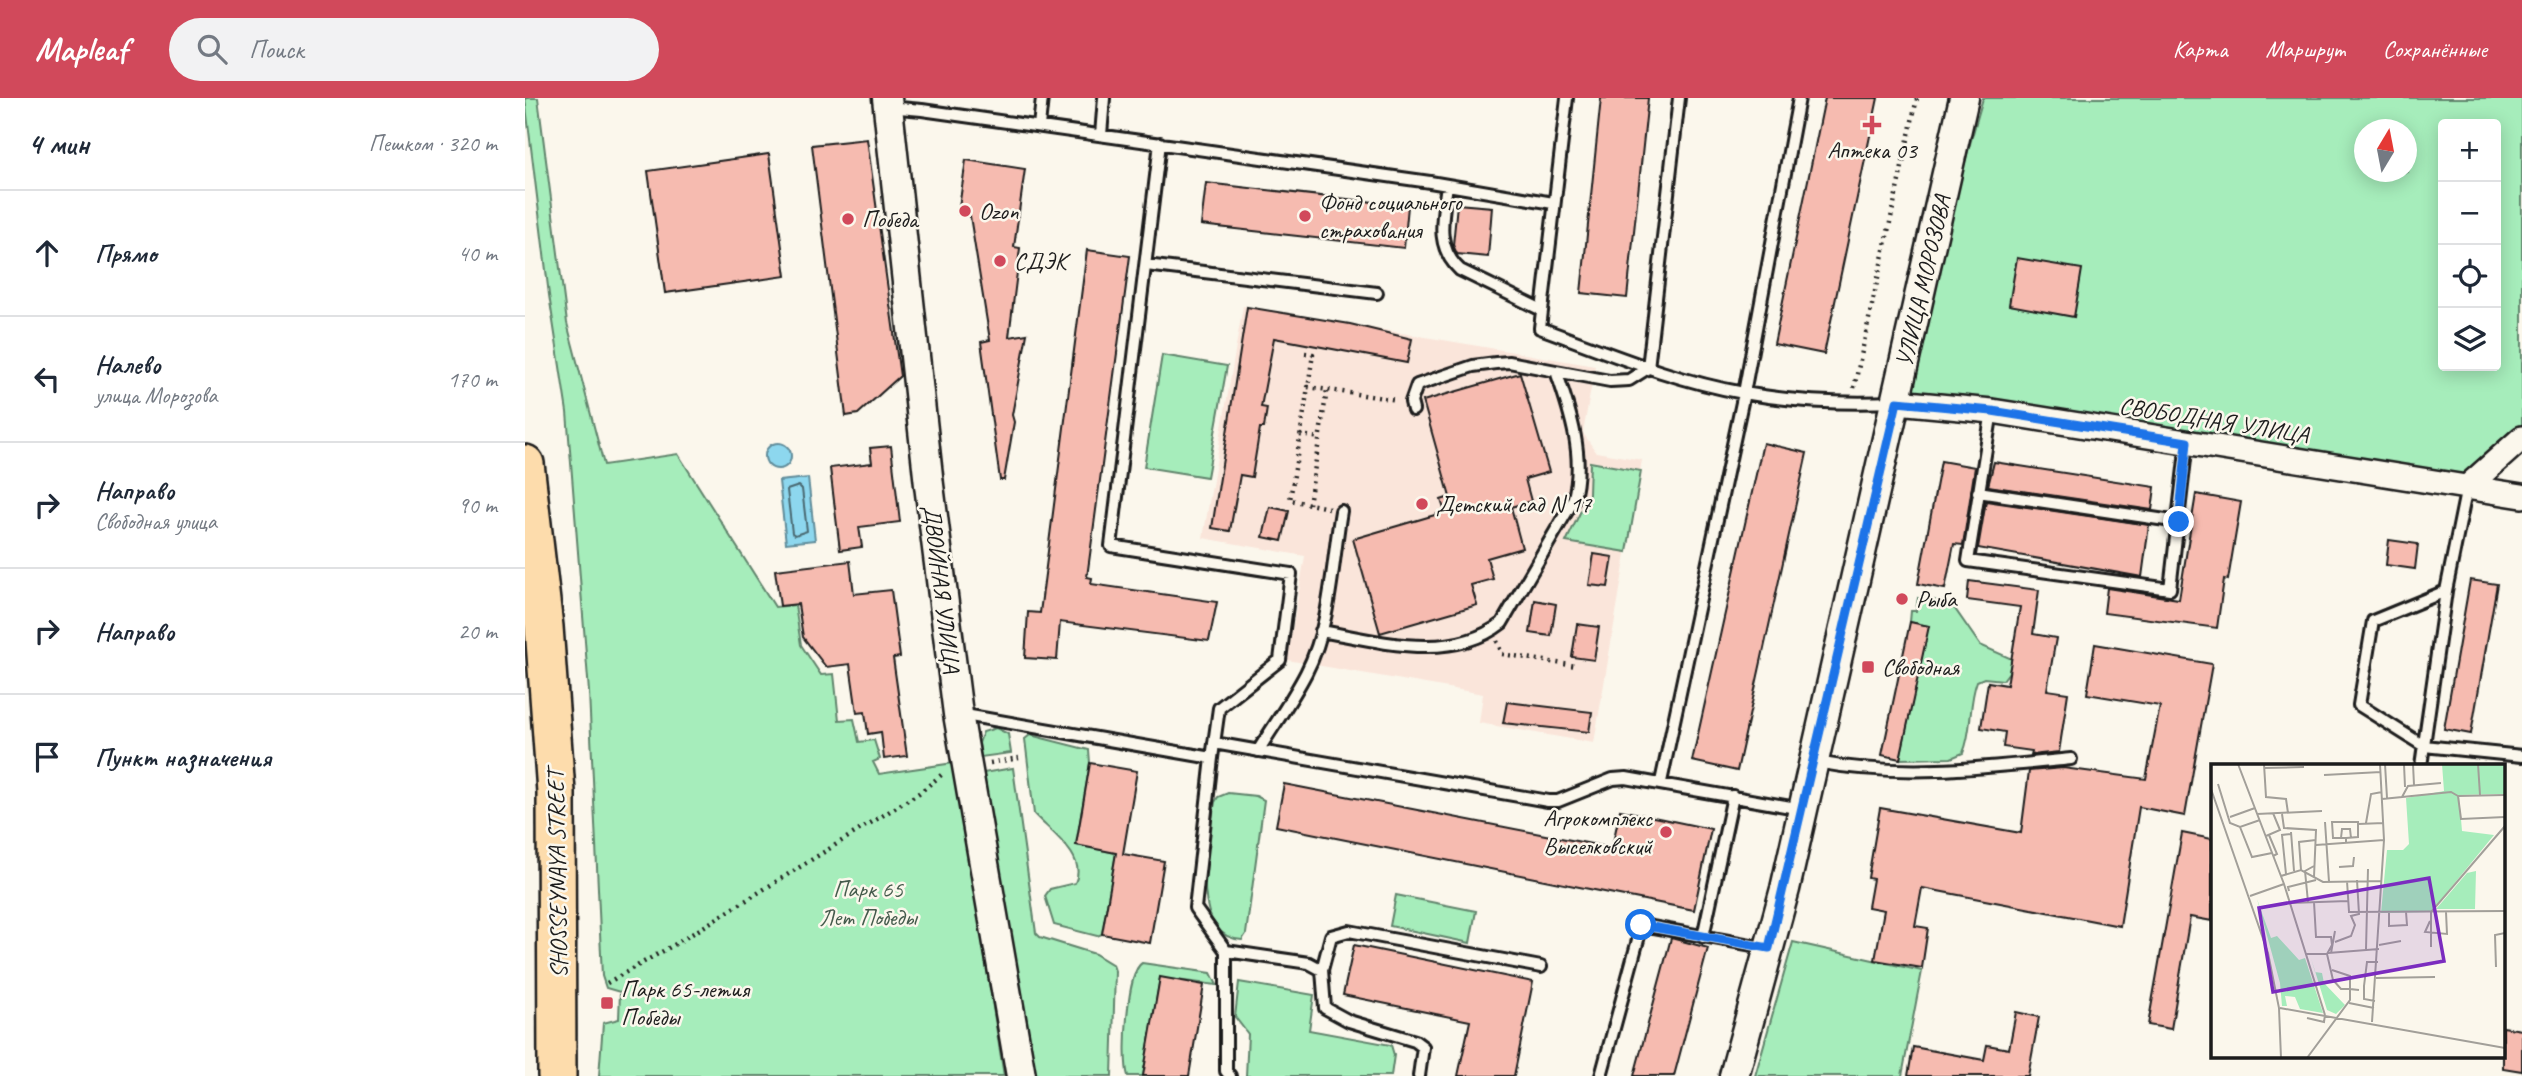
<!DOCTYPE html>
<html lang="ru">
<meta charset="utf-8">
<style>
body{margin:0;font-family:Caveat,sans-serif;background:#f2f2f3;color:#1f2937}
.controls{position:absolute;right:21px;top:21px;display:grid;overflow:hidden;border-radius:7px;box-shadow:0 4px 18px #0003}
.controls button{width:63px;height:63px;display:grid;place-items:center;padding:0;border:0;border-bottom:2px solid #e0e1e3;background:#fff;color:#1f2937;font:35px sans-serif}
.compass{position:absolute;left:1829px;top:21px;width:63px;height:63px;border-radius:50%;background:#fff;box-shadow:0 4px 18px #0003;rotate:10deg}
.stop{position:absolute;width:21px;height:21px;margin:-16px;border:5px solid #1a73e8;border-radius:50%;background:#fff}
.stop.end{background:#1a73e8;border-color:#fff;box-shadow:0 2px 7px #0008}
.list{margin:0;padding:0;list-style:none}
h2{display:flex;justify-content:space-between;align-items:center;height:91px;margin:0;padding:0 28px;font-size:30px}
h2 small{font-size:23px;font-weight:400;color:#747a83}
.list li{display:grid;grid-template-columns:46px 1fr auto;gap:21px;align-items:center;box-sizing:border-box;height:126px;padding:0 28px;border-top:2px solid #e0e1e3}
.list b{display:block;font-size:26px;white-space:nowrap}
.list p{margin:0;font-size:23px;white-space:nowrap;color:#747a83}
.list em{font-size:23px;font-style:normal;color:#747a83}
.icon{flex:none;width:38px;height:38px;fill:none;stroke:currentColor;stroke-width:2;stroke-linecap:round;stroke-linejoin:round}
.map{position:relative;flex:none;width:1997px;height:978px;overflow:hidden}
header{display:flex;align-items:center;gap:42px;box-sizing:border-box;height:98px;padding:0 35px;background:#d1495b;color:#fff}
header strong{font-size:33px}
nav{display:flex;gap:38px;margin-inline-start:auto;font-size:24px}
.search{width:490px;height:63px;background:#f2f2f3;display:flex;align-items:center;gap:18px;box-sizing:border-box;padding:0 24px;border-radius:38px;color:#747a83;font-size:26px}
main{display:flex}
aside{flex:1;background:#fff}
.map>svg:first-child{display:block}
.built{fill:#fae5da}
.green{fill:#a6edbb;stroke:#61846c;stroke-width:2;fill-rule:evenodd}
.water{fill:#8dd7ee;stroke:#608c9a;stroke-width:2}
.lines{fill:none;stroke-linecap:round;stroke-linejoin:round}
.shore{stroke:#496770;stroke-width:2}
.building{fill:#f6bbb0;stroke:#1c1c1c;stroke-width:2}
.service-casing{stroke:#1c1c1c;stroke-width:16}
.minor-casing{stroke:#1c1c1c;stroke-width:28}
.tertiary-casing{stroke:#1c1c1c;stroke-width:33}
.trunk-casing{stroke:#1c1c1c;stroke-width:42}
.path{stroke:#1c1c1c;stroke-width:4.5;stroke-dasharray:2 5;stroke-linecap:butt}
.service{stroke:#fbf7ec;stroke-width:10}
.minor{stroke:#fbf7ec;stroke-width:23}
.tertiary{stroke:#fbf7ec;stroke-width:28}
.trunk{stroke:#fddcac;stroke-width:37}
.route{stroke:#1a73e8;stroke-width:9}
.poi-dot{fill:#d1495b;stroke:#fbf7ec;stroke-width:2.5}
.labels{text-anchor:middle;stroke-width:5;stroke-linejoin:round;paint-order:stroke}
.poi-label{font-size:24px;fill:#1c1c1c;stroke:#fbf7ec;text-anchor:start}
.street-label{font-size:24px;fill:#1c1c1c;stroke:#fbf7ec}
.park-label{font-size:24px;fill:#455b4c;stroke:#fbf7ec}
.inset-road{fill:none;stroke:#a29f99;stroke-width:2}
.view{fill:#7b2cbf;fill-opacity:0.15;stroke:#7b2cbf;stroke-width:3.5}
.inset-edge{fill:none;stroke:#1c1c1c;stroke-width:3.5}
</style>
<header>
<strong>Mapleaf</strong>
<div class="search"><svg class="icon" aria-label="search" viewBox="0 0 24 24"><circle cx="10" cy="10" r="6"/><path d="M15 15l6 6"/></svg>Поиск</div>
<nav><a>Карта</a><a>Маршрут</a><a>Сохранённые</a></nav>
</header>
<main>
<aside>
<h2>4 мин<small>Пешком · 320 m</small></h2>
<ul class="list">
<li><svg class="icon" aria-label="ahead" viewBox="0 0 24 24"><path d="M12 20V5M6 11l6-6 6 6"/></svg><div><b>Прямо</b></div><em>40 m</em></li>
<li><svg class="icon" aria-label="left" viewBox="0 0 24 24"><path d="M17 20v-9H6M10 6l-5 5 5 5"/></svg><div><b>Налево</b><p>улица Морозова</p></div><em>170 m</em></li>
<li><svg class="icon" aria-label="right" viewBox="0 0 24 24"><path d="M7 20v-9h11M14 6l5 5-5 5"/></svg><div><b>Направо</b><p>Свободная улица</p></div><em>90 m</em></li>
<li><svg class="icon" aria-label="right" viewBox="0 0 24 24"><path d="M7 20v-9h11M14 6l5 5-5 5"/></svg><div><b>Направо</b></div><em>20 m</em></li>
<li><svg class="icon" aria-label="arrive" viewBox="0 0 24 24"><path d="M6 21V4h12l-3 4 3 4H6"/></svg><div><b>Пункт назначения</b></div></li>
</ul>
</aside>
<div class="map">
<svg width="1997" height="978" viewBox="0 0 1997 978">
<rect width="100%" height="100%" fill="#fbf7ec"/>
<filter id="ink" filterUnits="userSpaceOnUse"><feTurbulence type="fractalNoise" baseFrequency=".0143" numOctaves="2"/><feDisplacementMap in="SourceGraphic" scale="14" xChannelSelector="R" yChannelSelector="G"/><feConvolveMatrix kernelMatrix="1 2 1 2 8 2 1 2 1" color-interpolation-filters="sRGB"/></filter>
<g filter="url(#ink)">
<path class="built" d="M718 208 1070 268 1058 335 1071 354 1117 362 1069 645 954 625 958 596 762 562 780 458 678 440Z"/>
<path class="green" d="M0 0H13L42 225 79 367 153 356 250 509 270 507 276 547 296 577 309 576 314 622 329 621 334 644 349 642 355 661 348 664 354 676 429 665 479 978H74L78 925 94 921 95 894 81 890 77 878 64 594 42 314 24 197Z
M1458 0H1997V340L1942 389 1372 304ZM1918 26H1971V268H1918ZM1840 32H1882V74H1840Z
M637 257 702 268 682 379 619 369Z
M1065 364 1116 373 1102 454 1041 444 1064 396Z
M1393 500 1419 504 1430 511 1455 547 1487 561 1484 574 1478 582 1459 580 1452 583C1443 607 1448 632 1438 655L1426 660 1375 661 1403 528 1385 524 1386 513H1391Z
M471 630 483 636 486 655 456 659 454 645 458 634Z
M505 637 564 652 565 665 551 747 591 755 577 836 572 838 529 827 520 798 525 791 550 785C563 758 525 734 509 716L500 641Z
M488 670 511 835 515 839 570 856 588 867 590 873 587 978H507L458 675Z
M703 695 731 698 739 702 721 836 717 842C660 838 684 739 690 704L693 699Z
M871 797 951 813 945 845 865 828Z
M1268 844 1397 873 1377 978H1230Z
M617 865 686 875 692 887 635 880 618 978H603C597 960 602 873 617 865Z
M714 884 789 897 784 932 866 947 869 957 866 978H721L723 936 710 919Z"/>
<path class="water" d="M240 358a13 13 0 1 1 26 0a13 13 0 1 1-26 0Z
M283 380 290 442 261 445 254 383Z"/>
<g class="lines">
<path class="shore" d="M274 388 277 391 282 433 270 437 267 435 262 392Z"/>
</g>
<path class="building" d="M1076 0H1123L1102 200 1056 195Z
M1300 0H1353L1299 256 1249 246Z
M342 41 375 278 333 316 321 318 287 47Z
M244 56 261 178 140 195 123 73Z
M441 62 500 71 489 149 495 150 484 239 502 236 487 317 489 324 479 382H475L456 244 465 242 445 118 433 116Z
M681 85 883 108 879 150 676 127Z
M932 106 967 109 963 159 932 156 928 147Z
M562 152 605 158 562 479 567 480 566 486 692 504 684 543 535 524 532 562 500 560 503 514 515 515Z
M1492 160 1557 171 1549 219 1484 207Z
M722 209 825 226 887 241 882 265 749 240 736 309 742 310 739 330H735L727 379 715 377 705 433 687 430Z
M995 275 1024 374 1000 381 1006 403 986 409 997 450 962 460 968 481 946 487 952 507 855 535 828 441 920 414 916 402 925 399 898 303Z
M1238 345 1282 355 1212 673 1167 663Z
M366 348 375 424 334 429 337 449 315 452 305 370 347 365 345 350Z
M1416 363 1450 369 1438 447 1429 446 1420 491 1393 486Z
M1469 364 1630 389 1627 412 1463 388Z
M1671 396 1716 404 1703 482 1699 481 1692 530 1579 515 1582 490 1654 501Z
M1461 403 1624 427 1617 479 1453 450Z
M745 409 764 413 757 443 738 439Z
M1864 442 1893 446 1890 471 1861 467Z
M1069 456 1088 459 1083 489 1064 487Z
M325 463 329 496 366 492 375 559 368 560 382 658 359 661 356 634 343 636 340 614 332 615 325 566 301 569 278 539 273 506 255 508 250 472Z
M1945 482 1972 486 1946 636 1919 631Z
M1444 483 1514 492 1508 536 1531 540 1522 592 1543 595 1534 654 1506 657 1507 653 1478 649 1480 634 1456 630 1463 584 1482 587 1495 509 1442 502Z
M1010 502 1031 506 1026 538 1005 535Z
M1385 524 1404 528 1375 661 1357 657Z
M1052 526 1074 529 1069 562 1047 559Z
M1570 546 1687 566 1660 718 1614 709 1595 828 1397 790 1390 828 1403 830 1397 870 1350 862 1359 812 1343 809 1348 781 1343 780 1355 710 1496 735 1504 673 1538 670 1621 681 1635 608 1562 596Z
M982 604 1067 614 1064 634 978 625Z
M565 665 612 673 598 756 639 763 625 845 577 836 591 755 551 747Z
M759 686 1087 750 1095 712 1186 731 1169 812 751 728Z
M1657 735 1687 741V823L1665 819 1646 931 1623 927Z
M1146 840 1183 850 1149 978H1109Z
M829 847 1008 884 989 978H933L945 923 818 897Z
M635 879 679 887 664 978H618Z
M1491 914 1514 919 1503 978H1383L1388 949 1459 962 1462 947 1484 951Z
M1978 929 1997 932V973L1978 970Z"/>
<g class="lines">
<defs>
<path id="service" d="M1042 0 1015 230C1081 254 1149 283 1219 295 1268 304 1320 306 1369 304
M363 9 397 12 905 84 1028 105
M514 28 517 0
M576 37 579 0
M922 87C918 118 909 148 935 172L1017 212
M621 167 852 195
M888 312 886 304 892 287 948 268 971 265 984 264 1031 273
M1467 313 1443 463 1645 491 1662 344
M1453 394 1654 424
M1921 493 1848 523 1834 607 1899 648 1997 658
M796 533C853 543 926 565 977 525L1048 403C1061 360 1045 313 1031 273L1085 283 1104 282 1123 270 1154 0
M434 616 687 660 694 610 755 562 766 476 586 448 635 45
M689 645 1023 703H1033L1088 681 1101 680 1277 711
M733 653C749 627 767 602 781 575 806 527 807 466 816 413
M687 660 670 810 701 853V973L705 978
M1291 664C1377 680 1460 670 1546 661
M1896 668 1921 493 1942 389
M1136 684 1219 295 1274 0
M1178 839 1208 698
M701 853 784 865 797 872 800 910 824 923 890 943 898 949 894 978
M797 872 806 838 824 833 1016 869
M1076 978 1117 827 1243 850"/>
<path id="minor" d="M1372 304 1467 313 1997 398
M1942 389 1997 340"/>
<path id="tertiary" d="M362 0 404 387 433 616 496 978
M1209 978 1260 791 1439 0"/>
<path id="trunk" d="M0 366 19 529 31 694 32 978"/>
</defs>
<use href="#service" class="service-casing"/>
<use href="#minor" class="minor-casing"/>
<use href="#tertiary" class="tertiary-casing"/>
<use href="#trunk" class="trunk-casing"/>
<path class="path" d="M780 255 788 256 783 289
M1329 290 1392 0
M775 337 795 340
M784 406 802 292
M804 410 765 402 783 289 872 302
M972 543 977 556 1051 568
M465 665 494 660
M82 885 154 844 394 695 420 674"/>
<use href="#service" class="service"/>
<use href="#minor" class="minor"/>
<use href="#tertiary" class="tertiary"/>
<use href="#trunk" class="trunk"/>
</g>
</g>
<g class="lines" filter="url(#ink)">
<path class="route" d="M1116 827 1244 850 1372 304 1467 313 1662 344 1654 424"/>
</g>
<g class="poi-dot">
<path d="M1343.5 16.5h7v7h7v7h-7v7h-7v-7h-7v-7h7z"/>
<circle cx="440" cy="113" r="7"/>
<circle cx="780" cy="118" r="7"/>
<circle cx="323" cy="121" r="7"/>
<circle cx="475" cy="163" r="7"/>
<circle cx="897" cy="406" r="7"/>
<circle cx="1377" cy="501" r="7"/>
<rect x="1336" y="562" width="14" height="14" rx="3.5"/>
<circle cx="1141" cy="734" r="7"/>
<rect x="75" y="898" width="14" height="14" rx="3.5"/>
</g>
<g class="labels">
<g class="poi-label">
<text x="1347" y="60" text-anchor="middle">Аптека 03</text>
<text x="794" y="112">Фонд социального<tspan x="794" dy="28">страхования</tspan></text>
<text x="454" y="121">Ozon</text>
<text x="337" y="129">Победа</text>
<text x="489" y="171">СДЭК</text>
<text x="911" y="414">Детский сад N 17</text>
<text x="1391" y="509">Рыба</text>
<text x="1357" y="577">Свободная</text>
<text x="1127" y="728" text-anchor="end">Агрокомплекс<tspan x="1127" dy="28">Выселковский</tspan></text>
<text x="96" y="899">Парк 65-летия<tspan x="96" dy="28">Победы</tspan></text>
</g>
<g class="street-label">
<text transform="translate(1398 183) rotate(-77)" y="8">УЛИЦА МОРОЗОВА</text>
<text transform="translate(1689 322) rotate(9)" y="8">СВОБОДНАЯ УЛИЦА</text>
<text transform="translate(417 491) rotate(83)" y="8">ДВОЙНАЯ УЛИЦА</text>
<text transform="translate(32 776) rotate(-91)" y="8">SHOSSEYNAYA STREET</text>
</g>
<g class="park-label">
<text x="343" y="799">Парк 65<tspan x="343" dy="28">Лет Победы</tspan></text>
</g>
</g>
<g transform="translate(1686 666)">
<rect width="294" height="294" fill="#fbf7ec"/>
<path d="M231 0H294V30L248 31 251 67 283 71 220 148 170 149 176 86H192L198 80 195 34 233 27ZM265 107 264 145H225L256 109ZM46 135 60 174 66 172 88 196 94 194 112 249 89 245 84 233 74 232 76 242H71L69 219ZM100 194 104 208 111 209 113 219 134 241 125 250 116 246Z" fill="#a6edbb"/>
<path class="inset-road" d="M27 0 73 120 114 251M53 0 55 33 75 35 77 49M174 0 176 34M193 0 194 23M202 0 203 21M267 0 269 31M53 4 93 3M113 11 170 8M7 20 19 59 29 63 49 56M0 25 57 189 68 244 70 294M247 32 294 31M191 33 240 28 247 32 250 55 294 53M171 35 191 33 197 22 230 19M46 50 111 47M71 50 73 64 105 66 103 113M19 53 44 44M114 58 118 118M155 59 160 30 171 28M147 60 173 59M29 63 41 93 61 89M80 68 83 107M58 71 66 90 62 92M55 72 69 66 62 49M130 74 131 65H139L140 74M135 74 147 73V58H121L122 74H135V79M105 81 173 76M128 103 142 102 143 93M90 106 88 78 105 76M75 110 71 71 80 70M70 112 90 106 112 118 171 117M136 117 138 148 294 147M78 127 77 123 105 116M39 132 73 120M97 138 94 107 103 102M79 139 137 137M178 149V162L196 161 195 148M219 157 214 168 236 170 235 148M124 178 140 172 144 161 140 152 148 150 146 116M168 181 190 177M220 183V148L294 62M155 185 157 105M117 189 168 185M120 189 124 167M94 190H116L121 181 120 173H105L103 138M285 203 284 171 294 169M121 206 139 212V225L148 226M165 214 224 213M164 237 153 235V222L156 198H167M138 239 163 244M69 244 294 284M96 254 113 258 114 251M161 258 173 76 169 0M96 294 139 236V225H130L122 216 116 190"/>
<path class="view" d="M218 114 233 197 62 228 48 144Z"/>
<rect width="294" height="294" class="inset-edge"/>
</g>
</svg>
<div class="controls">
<button>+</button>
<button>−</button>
<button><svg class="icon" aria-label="locate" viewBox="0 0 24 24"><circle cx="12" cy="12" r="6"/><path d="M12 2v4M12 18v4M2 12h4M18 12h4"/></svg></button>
<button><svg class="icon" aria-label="layers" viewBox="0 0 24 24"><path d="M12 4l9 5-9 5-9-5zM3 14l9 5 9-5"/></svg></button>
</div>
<svg class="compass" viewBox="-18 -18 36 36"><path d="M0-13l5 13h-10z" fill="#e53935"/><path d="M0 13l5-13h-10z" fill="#747a83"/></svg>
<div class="stop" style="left:1116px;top:827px"></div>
<div class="stop end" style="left:1654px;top:424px"></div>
</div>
</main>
